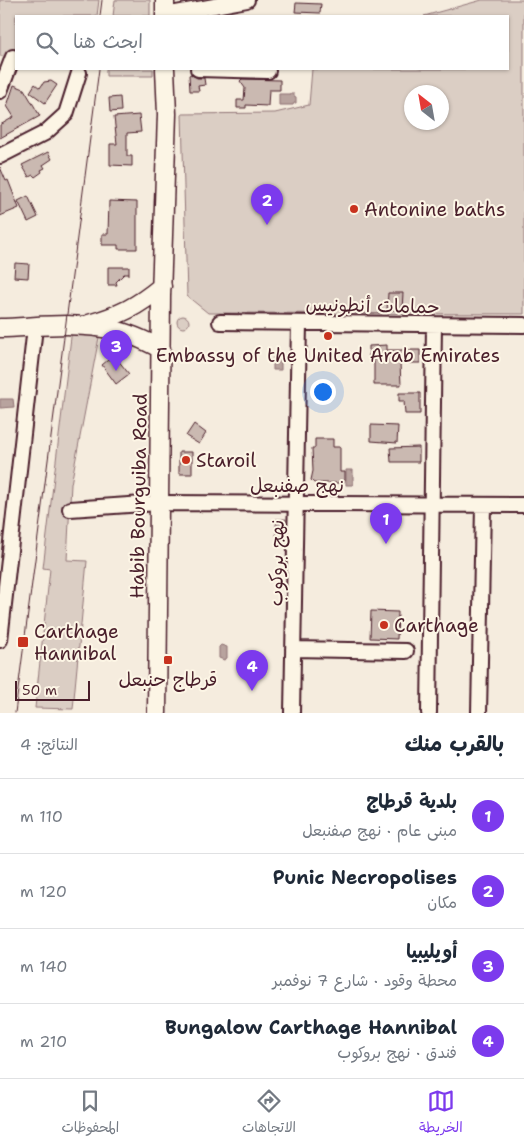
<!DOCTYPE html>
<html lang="ar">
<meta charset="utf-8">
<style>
body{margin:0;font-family:"Shantell Sans","Playpen Sans Arabic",sans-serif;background:#f2f2f3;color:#1f2937;direction:rtl}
.compass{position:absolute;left:404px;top:85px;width:45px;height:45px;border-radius:50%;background:#fff;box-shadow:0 1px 4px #0004;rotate:329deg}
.scale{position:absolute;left:15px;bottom:12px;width:75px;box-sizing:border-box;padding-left:5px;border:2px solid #4a1f2b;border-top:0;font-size:14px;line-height:18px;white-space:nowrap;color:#4a1f2b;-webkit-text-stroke:4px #fcf5e5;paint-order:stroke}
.you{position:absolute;left:322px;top:391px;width:18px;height:18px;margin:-12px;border:4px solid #fff;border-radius:50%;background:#1a73e8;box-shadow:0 0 0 8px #1a73e833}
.badge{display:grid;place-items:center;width:32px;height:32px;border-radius:50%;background:#7c3aed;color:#fff;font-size:16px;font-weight:700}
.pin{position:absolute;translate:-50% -41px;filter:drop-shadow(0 1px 2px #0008)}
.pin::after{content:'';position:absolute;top:26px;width:18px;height:15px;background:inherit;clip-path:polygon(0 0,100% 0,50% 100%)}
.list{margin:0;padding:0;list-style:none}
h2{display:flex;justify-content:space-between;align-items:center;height:65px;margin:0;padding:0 20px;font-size:21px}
h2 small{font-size:16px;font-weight:400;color:#747a83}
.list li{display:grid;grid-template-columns:32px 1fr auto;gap:15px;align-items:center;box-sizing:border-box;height:75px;padding:0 20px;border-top:1px solid #e0e1e3}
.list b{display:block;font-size:19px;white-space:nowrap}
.list p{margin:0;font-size:16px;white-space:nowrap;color:#747a83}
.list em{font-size:16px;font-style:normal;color:#747a83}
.icon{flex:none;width:28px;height:28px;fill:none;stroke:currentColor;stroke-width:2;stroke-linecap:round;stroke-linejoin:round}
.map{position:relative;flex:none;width:524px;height:713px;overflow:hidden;direction:ltr}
.search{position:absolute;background:#fff;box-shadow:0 1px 4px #0004;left:15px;right:15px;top:15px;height:55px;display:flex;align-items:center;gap:12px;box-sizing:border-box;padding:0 18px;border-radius:0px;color:#747a83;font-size:19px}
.sheet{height:365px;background:#fff}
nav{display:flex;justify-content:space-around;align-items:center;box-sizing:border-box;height:70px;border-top:1px solid #e0e1e3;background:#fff;font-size:14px;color:#747a83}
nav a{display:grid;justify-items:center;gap:2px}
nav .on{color:#7c3aed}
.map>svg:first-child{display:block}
.green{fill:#dbcec4;stroke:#927678;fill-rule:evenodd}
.water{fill:#b8a39e;stroke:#8c6e70}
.building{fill:#cab9b1;stroke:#4a1f2b}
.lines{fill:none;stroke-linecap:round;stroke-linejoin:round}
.minor-casing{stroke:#4a1f2b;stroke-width:18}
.major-casing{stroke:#4a1f2b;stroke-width:21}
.minor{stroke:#fcf5e5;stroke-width:14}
.major{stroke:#fcf5e5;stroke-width:18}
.tram{stroke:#4a1f2b;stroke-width:1}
.poi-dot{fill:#c8321e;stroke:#fcf5e5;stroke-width:2}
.labels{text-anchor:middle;stroke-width:4;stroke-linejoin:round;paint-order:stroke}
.poi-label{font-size:19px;fill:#4a1f2b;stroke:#fcf5e5;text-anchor:start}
.street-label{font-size:19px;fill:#4a1f2b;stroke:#fcf5e5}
</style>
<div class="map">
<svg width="524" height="713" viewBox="0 0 524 713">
<rect width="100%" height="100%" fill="#f5ecde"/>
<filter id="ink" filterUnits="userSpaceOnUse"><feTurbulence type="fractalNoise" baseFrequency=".02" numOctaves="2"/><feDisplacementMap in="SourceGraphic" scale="10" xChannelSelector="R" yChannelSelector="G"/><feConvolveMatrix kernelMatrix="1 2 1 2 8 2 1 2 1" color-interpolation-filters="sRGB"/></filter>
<g filter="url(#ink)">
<path class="green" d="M0 0H99L97 16H16V57L0 56Z
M115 0H150V16H113Z
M482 0H524V314L208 313 187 296 182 114 275 113 309 105 312 69H508V16H424ZM412 92H442V122H412Z
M106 69H153V76H106Z
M177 322a6 6 0 1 1 12 0a6 6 0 1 1-12 0Z
M72 329 100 332 71 484 67 560 87 561 73 709 35 708 50 569 43 568Z"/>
<path class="water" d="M279 94H294V96L296 97V103H294L293 105H279Z
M273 357H281V370H273Z
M0 399H13L14 407 0 408Z
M346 470H353V485H346Z
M276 519H286V537L276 536Z
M221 645 227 647V658L224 660 219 658V647Z"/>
<path class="building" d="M296 3 321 4 320 13 295 12Z
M191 74 197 78H204L205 85 198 86 199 91H190L189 75Z
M242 79 280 80V90H269L268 106 246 105V108H237V100H244L245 88 240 81Z
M51 81 57 85 45 103 30 92 35 84 40 88 44 82Z
M14 85 24 89 40 116 0 138V125L14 117 7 106Z
M120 97 121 111 110 112 109 98Z
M139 115 141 132 127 133V156H132V166L110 165V144H117L114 117Z
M48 152 52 159 43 165 45 168 41 170 42 172 35 177 33 175 29 177 22 165Z
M0 167 6 181 8 180 19 208 0 216Z
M28 196 38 217 28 222 18 201Z
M109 201 137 202V249H118V245H102V234H108Z
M15 263 29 264 28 278 14 277Z
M108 267H129V274H124L116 282 117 285H108Z
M388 293H403L402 310H387Z
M387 345V350H420V363H400L401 385H374V359H369V346Z
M114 355 129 374 116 384 102 365Z
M399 393H420V414H405L404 401H399Z
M194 424 206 433 199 444 186 436Z
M371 425 398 426 397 443 371 441Z
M315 439H333V447H340V472H345V481L342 483H314L311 480 313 471 312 448H315Z
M419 447V462H391L390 448Z
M179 452H192V474H179Z
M371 611 398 612 397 639 370 638Z"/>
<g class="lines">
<defs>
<path id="minor" d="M165 15 247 0
M198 69 268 71
M0 91 13 57
M0 156 45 133 66 114 79 73
M220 322 524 325
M70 509 158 503 524 505
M0 640 35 327
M293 649 406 651
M292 713 299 323
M429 713 434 325
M479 713 483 506"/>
<path id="major" d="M165 0V16
M89 324C120 315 137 307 162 286
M0 328C37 327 77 321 113 330 130 333 146 341 161 349
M157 713 161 296 167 114 165 69"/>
</defs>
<use href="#minor" class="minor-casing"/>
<use href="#major" class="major-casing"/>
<use href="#minor" class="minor"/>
<use href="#major" class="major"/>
<path class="tram" d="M100 16 102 0
M15 713 99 69"/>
</g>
</g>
<g class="poi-dot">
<circle cx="354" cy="209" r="5"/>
<circle cx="328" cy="336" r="5"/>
<circle cx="186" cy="460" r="5"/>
<circle cx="384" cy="625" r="5"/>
<rect x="17" y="636" width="12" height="12" rx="2.5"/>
<rect x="163" y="655" width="10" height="10" rx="2.5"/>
</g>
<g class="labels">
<g class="poi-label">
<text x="364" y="216">Antonine baths</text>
<text x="328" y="362" text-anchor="middle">Embassy of the United Arab Emirates</text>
<text x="196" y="467">Staroil</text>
<text x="394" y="632">Carthage</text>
<text x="34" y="638">Carthage<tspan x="34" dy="22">Hannibal</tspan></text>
<text x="168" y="686" text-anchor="middle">قرطاج حنبعل</text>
</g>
<g class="street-label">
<text transform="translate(372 305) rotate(1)" y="7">حمامات أنطونيس</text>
<text x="297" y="492">نهج صفنبعل</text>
<text transform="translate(138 496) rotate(-89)" y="7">Habib Bourguiba Road</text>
<text transform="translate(276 563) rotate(-89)" y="7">نهج بروكوب</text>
</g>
</g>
</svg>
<svg class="compass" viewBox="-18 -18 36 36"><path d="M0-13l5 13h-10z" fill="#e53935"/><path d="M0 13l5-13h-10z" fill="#747a83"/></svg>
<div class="scale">50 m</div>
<div class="you"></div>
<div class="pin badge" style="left:386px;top:544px">1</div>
<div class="pin badge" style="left:267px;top:225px">2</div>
<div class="pin badge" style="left:116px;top:371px">3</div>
<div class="pin badge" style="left:252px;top:691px">4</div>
<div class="search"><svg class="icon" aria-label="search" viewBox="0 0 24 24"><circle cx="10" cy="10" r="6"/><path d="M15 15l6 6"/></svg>ابحث هنا</div>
</div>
<section class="sheet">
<h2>بالقرب منك<small>النتائج: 4</small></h2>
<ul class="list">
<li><span class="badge">1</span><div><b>بلدية قرطاج</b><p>مبنى عام · نهج صفنبعل</p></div><em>110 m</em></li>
<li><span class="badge">2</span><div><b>Punic Necropolises</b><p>مكان</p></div><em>120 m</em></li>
<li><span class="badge">3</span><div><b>أويليبيا</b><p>محطة وقود · شارع 7 نوفمبر</p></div><em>140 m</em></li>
<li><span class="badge">4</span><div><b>Bungalow Carthage Hannibal</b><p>فندق · نهج بروكوب</p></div><em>210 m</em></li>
</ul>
</section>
<nav>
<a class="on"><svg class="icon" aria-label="map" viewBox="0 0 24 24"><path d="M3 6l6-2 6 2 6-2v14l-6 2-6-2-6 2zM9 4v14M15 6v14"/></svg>الخريطة</a>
<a><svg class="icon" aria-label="directions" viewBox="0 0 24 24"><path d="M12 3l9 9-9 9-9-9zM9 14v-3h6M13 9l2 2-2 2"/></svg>الاتجاهات</a>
<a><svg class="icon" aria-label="saved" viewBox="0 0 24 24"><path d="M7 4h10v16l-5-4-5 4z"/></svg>المحفوظات</a>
</nav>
